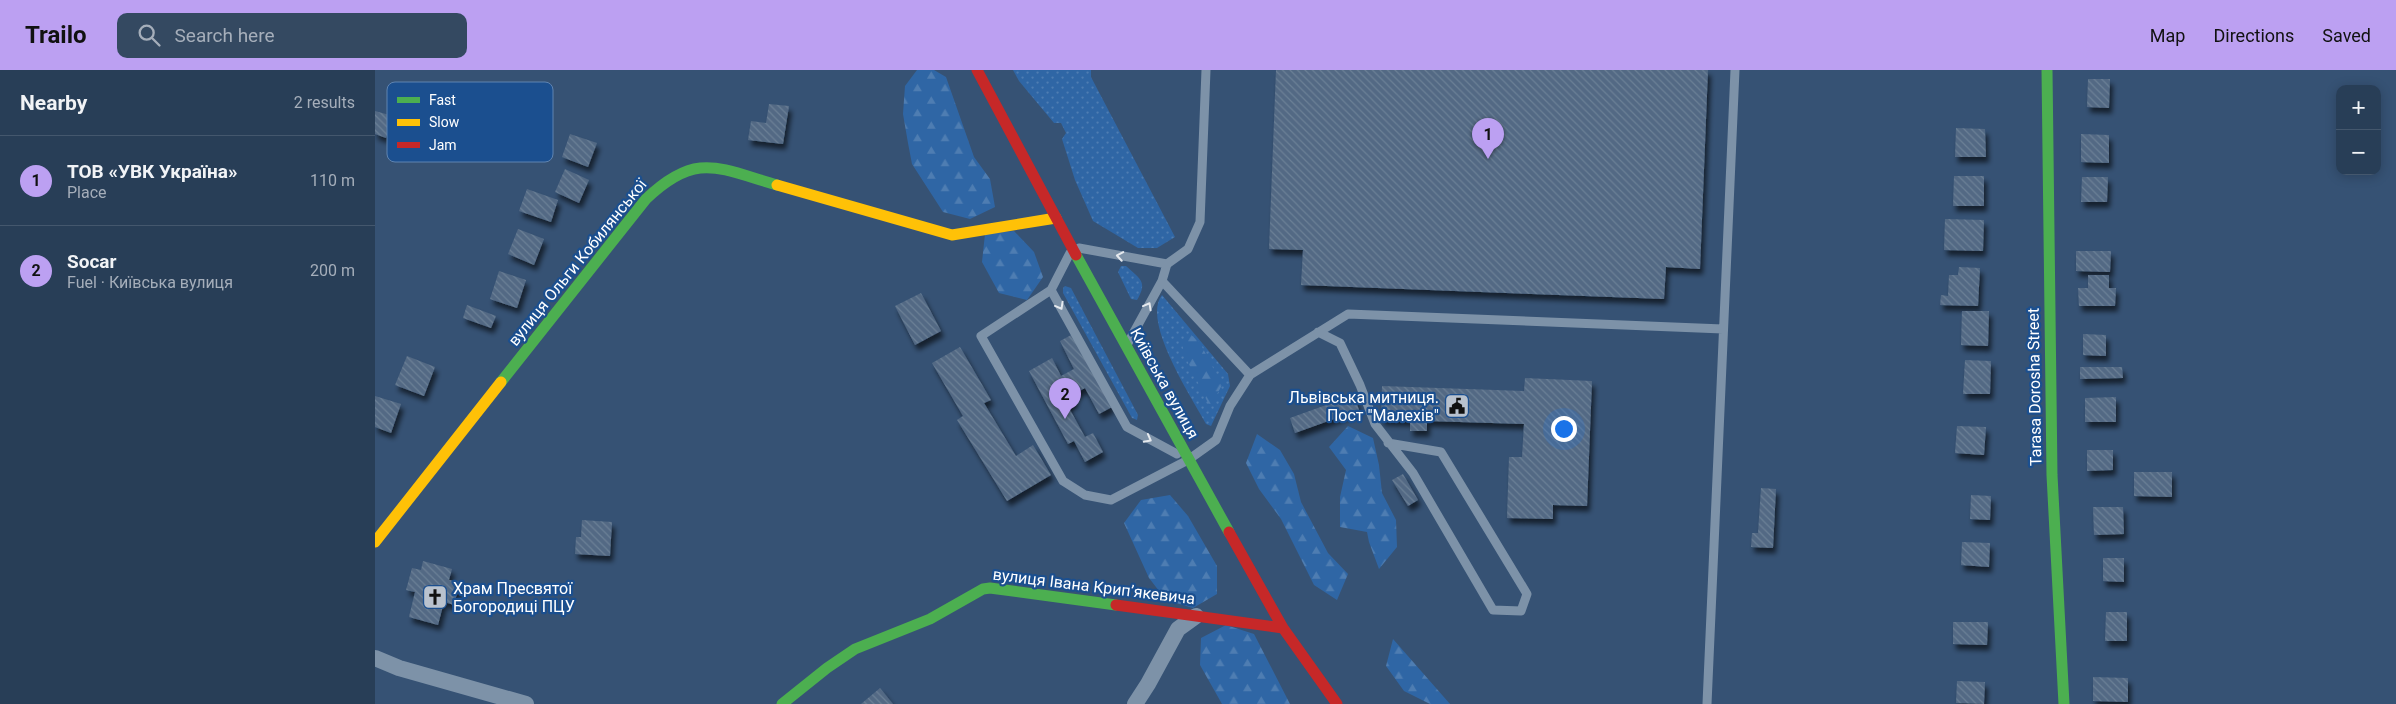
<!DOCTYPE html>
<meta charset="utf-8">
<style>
body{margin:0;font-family:Roboto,sans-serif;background:#344961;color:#f1f3f6}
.controls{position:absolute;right:15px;top:15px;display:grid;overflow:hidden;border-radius:10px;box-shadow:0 2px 12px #0003}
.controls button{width:45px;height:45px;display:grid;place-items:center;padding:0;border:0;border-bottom:1px solid #44576d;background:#283e57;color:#f1f3f6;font:25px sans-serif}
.you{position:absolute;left:1188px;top:358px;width:18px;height:18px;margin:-12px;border:4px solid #fff;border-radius:50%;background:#1a73e8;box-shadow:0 0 0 8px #1a73e833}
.badge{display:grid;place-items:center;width:32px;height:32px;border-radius:50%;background:#bca0f2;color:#111;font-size:16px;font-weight:700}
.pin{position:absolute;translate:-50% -41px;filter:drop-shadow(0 1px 2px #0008)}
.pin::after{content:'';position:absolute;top:26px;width:18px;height:15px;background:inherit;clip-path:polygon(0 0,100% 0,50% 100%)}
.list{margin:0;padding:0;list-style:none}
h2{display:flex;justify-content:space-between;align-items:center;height:65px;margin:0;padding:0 20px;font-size:21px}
h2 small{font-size:16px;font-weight:400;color:#a5aeba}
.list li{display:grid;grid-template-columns:32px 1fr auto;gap:15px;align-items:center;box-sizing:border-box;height:90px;padding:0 20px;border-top:1px solid #44576d}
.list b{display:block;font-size:19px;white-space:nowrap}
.list p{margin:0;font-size:16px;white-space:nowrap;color:#a5aeba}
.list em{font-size:16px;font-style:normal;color:#a5aeba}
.icon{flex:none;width:28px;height:28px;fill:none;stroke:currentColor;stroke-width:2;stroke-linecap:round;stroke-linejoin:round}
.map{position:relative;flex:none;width:2021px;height:634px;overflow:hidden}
header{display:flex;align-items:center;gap:30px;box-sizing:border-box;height:70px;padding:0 25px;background:#bca0f2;color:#111}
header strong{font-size:24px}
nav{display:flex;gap:28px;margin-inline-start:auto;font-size:18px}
.search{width:350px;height:45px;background:#344961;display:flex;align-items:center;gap:12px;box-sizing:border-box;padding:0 18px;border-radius:10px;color:#a5aeba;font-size:19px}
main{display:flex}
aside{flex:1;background:#283e57}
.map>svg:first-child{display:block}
.grass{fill:url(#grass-dots)}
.forest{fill:url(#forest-firs)}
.building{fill:url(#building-back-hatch);filter:url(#shadow)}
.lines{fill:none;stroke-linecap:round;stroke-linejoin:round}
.lane{stroke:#7d92a8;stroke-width:9}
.street{stroke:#7d92a8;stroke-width:16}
.fast{stroke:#4caf50;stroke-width:11}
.slow{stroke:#ffc107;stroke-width:11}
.jam{stroke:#c62828;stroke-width:11}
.oneway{stroke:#e5e9ee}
.labels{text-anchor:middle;stroke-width:4.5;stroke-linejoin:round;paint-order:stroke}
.street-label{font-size:16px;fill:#fff;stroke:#1b4f8f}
.poi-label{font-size:16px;fill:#fff;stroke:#1b4f8f;text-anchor:end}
.key{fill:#1b4f8f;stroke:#5f84b1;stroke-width:1}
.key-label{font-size:14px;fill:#fff}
</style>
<header>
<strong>Trailo</strong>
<div class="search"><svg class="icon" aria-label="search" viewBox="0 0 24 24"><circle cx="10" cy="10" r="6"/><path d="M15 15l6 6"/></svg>Search here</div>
<nav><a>Map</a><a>Directions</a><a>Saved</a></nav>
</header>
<main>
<aside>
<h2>Nearby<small>2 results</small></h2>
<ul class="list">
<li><span class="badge">1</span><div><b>ТОВ «УВК Україна»</b><p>Place</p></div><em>110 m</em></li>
<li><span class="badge">2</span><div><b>Socar</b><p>Fuel · Київська вулиця</p></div><em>200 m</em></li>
</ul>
</aside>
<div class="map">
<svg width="2021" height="634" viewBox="0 0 2021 634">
<defs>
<pattern id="grass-dots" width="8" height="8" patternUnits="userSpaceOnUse" patternTransform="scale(1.25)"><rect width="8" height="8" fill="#2f66a5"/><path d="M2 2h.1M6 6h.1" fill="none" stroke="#4e7db2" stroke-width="1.8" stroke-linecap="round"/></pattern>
<pattern id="forest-firs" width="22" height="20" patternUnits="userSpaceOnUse" patternTransform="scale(1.25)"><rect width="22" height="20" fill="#2f66a5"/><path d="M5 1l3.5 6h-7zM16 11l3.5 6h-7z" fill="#4e7db2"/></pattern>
<pattern id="building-back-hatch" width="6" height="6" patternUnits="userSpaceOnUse" patternTransform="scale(1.25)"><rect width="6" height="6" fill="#526984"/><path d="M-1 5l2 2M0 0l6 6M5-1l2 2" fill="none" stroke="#6c8096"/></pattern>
<filter id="shadow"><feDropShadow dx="3" dy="5.5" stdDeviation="2.5" flood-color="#0009"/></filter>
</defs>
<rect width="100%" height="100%" fill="#365274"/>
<path class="grass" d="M638 0H716V7L800 167 782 178H763L718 151 700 110 687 69 691 63 686 53H679L644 11Z
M746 196H751C765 209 773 211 762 230L756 229 743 202Z
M690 216 696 218 763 345 762 350 757 348 688 223V218Z
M787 225 853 304 855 316 836 356 831 354C817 328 766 251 787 225Z"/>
<path class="forest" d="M542 0H559L571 7 599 87 615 109 620 137 595 149 568 142 537 94 533 73 528 44 530 16Z
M639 161 659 182 668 207 652 230 624 223 607 192 610 164Z
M815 264 825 273 847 315 835 337 810 286 807 274Z
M973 356 998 368 1004 395 1007 423 1021 450 1022 477 1004 499 994 472 992 462 965 457V427L971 400 954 377Z
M882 364 905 380 919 404 926 432 953 483 973 504 962 530 939 515 906 449 884 419 871 393Z
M795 425 813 446 842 496V524L818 538 791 530 774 508 749 453 766 430Z
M851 555 879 564 915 634H847L825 595 826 568Z
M1018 569 1075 634H1055L1029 621 1011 596Z"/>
<path class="building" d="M901 0H1333L1325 199 1291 197 1289 229 926 215 928 180 894 179Z
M1713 9H1735L1734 38 1712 37Z
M394 34 414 36 408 74 373 70 376 51 391 53Z
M0 41 18 46 11 68 0 64Z
M1581 58 1610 59 1611 87H1580Z
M195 64 222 73 213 97 187 87Z
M1706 64 1734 65V93L1706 92Z
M190 99 214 110 204 133 180 122Z
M1579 106H1609V136H1578Z
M1707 107H1733L1732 132H1706Z
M152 119 183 130 176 152 144 141Z
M1570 149 1609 150 1608 181 1569 180Z
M143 159 169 169 159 195 133 184Z
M1701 181H1736L1735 202 1701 201Z
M1584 197 1605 198 1603 236 1565 235 1566 225 1573 226 1574 205H1583Z
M124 201 151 210 142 238 115 229Z
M1713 205H1734V218H1741L1740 236H1704L1703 218H1713Z
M546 223 566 261 540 275 520 236Z
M92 235 121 246 116 258 88 248Z
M1587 241H1614L1613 276 1586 275Z
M698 264 737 337 724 344 710 318 697 325 700 332 693 336 710 367 718 363 728 382 710 392 699 371 693 374 654 301 677 288 686 306 699 299 685 271Z
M1708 264 1731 265V286L1708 285Z
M585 277 616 330 609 333 641 386 658 375 676 405 632 431 582 350 588 346 557 293Z
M32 286 60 297 49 326 20 315Z
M1590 290 1616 291 1615 324H1588Z
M1705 297H1747L1748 308 1705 309Z
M1150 308 1217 311 1212 436 1178 435V449L1132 448 1134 387H1147L1149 354 1052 351V361H1035V351L1006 350 1007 316 1149 321Z
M979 325 984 340 920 363 915 348Z
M0 326 26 334 16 363 0 357Z
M1741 327V352H1710V328Z
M1582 356 1611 357 1609 385 1580 383Z
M1712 380H1738V400L1712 401Z
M1759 402H1797V427L1759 426Z
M1028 404 1043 430 1033 436 1017 410Z
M1386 418 1401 419 1398 478 1376 477 1377 463H1383Z
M1596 425 1616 426 1615 450 1595 449Z
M1718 437H1748L1749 464 1719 465Z
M207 450 237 452 235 486 200 484 201 467H206Z
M1587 472 1615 473 1614 497 1586 495Z
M1728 488H1749V512L1728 511Z
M48 491 77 499 74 510 85 512 79 535 69 532 63 555 34 547 40 522 31 520 37 498 46 500Z
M1731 542H1752V571H1730Z
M1578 552H1613L1612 575 1578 574Z
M1718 607 1753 608V632L1718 631Z
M1582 611 1610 612 1609 634 1581 633Z
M505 618 518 634H486Z"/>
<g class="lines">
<path class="lane" d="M704 178 792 194
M695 183 676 220 752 357 802 384
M787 211 875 305
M676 220 606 266 688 411 710 425 736 430 813 390 841 370 855 336 875 305 973 244 1348 259
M943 262 965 273 985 315 1000 354 1038 403 1118 540 1146 541 1152 524 1066 382 1013 373
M753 273 787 211 792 194 813 179 825 152 831 0
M1332 634 1360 0"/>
<path class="street" d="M0 588 24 598 151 634
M760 634 773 614 803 559 821 546"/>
<path class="fast" d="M1672 0 1677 405 1689 634
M701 185 854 462
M126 312 271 129C321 81 343 98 402 115
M407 634 452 598 480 579 555 549 608 519 615 518 741 535"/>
<path class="slow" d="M402 115 577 165 681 148
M0 472 126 312"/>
<path class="jam" d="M602 0 701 185
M854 462 908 558 962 634
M741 535 908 558"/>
</g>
<defs><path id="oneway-chevron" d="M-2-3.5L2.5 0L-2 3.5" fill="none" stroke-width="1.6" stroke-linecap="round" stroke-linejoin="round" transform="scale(1.25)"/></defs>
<g class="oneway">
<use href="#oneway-chevron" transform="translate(745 186) rotate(-170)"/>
<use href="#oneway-chevron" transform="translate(685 236) rotate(61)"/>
<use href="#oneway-chevron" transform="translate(773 236) rotate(-61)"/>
<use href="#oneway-chevron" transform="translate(773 369) rotate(28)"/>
</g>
<defs>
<symbol id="civic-square" viewBox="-11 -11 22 22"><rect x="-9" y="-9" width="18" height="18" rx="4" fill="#b9c2ce" stroke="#1b4f8f"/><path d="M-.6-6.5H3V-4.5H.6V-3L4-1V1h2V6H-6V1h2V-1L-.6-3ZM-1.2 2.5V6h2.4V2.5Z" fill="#111"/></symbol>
<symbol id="church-square" viewBox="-11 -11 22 22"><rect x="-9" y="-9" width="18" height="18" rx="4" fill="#b9c2ce" stroke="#1b4f8f"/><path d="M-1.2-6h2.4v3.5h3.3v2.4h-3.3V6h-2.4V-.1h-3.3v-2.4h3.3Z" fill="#111"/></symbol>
</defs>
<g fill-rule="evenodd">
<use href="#civic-square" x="1068" y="322" width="28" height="28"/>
<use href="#church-square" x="46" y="513" width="28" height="28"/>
</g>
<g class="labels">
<g class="street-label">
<text transform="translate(202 192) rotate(-51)" y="6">вулиця Ольги Кобилянської</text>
<text transform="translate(790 313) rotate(61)" y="6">Київська вулиця</text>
<text transform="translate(1659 317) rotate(-91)" y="6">Tarasa Dorosha Street</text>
<text transform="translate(719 516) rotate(7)" y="6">вулиця Івана Крипʼякевича</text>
</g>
<g class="poi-label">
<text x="1064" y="333">Львівська митниця.<tspan x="1064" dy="18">Пост "Малехів"</tspan></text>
<text x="78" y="524" text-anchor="start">Храм Пресвятої<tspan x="78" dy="18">Богородиці ПЦУ</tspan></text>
</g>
</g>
<rect x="12" y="12" width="166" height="80" rx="8" class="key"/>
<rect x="22" y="27" width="23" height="6" fill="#4caf50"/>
<rect x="22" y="49" width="23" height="7" fill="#ffc107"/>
<rect x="22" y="72" width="23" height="6" fill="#c62828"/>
<g class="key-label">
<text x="54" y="35">Fast</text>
<text x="54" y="57">Slow</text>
<text x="54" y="80">Jam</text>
</g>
</svg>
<div class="controls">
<button>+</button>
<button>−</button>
</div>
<div class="you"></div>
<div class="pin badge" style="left:1113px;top:89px">1</div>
<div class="pin badge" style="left:690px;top:349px">2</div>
</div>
</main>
